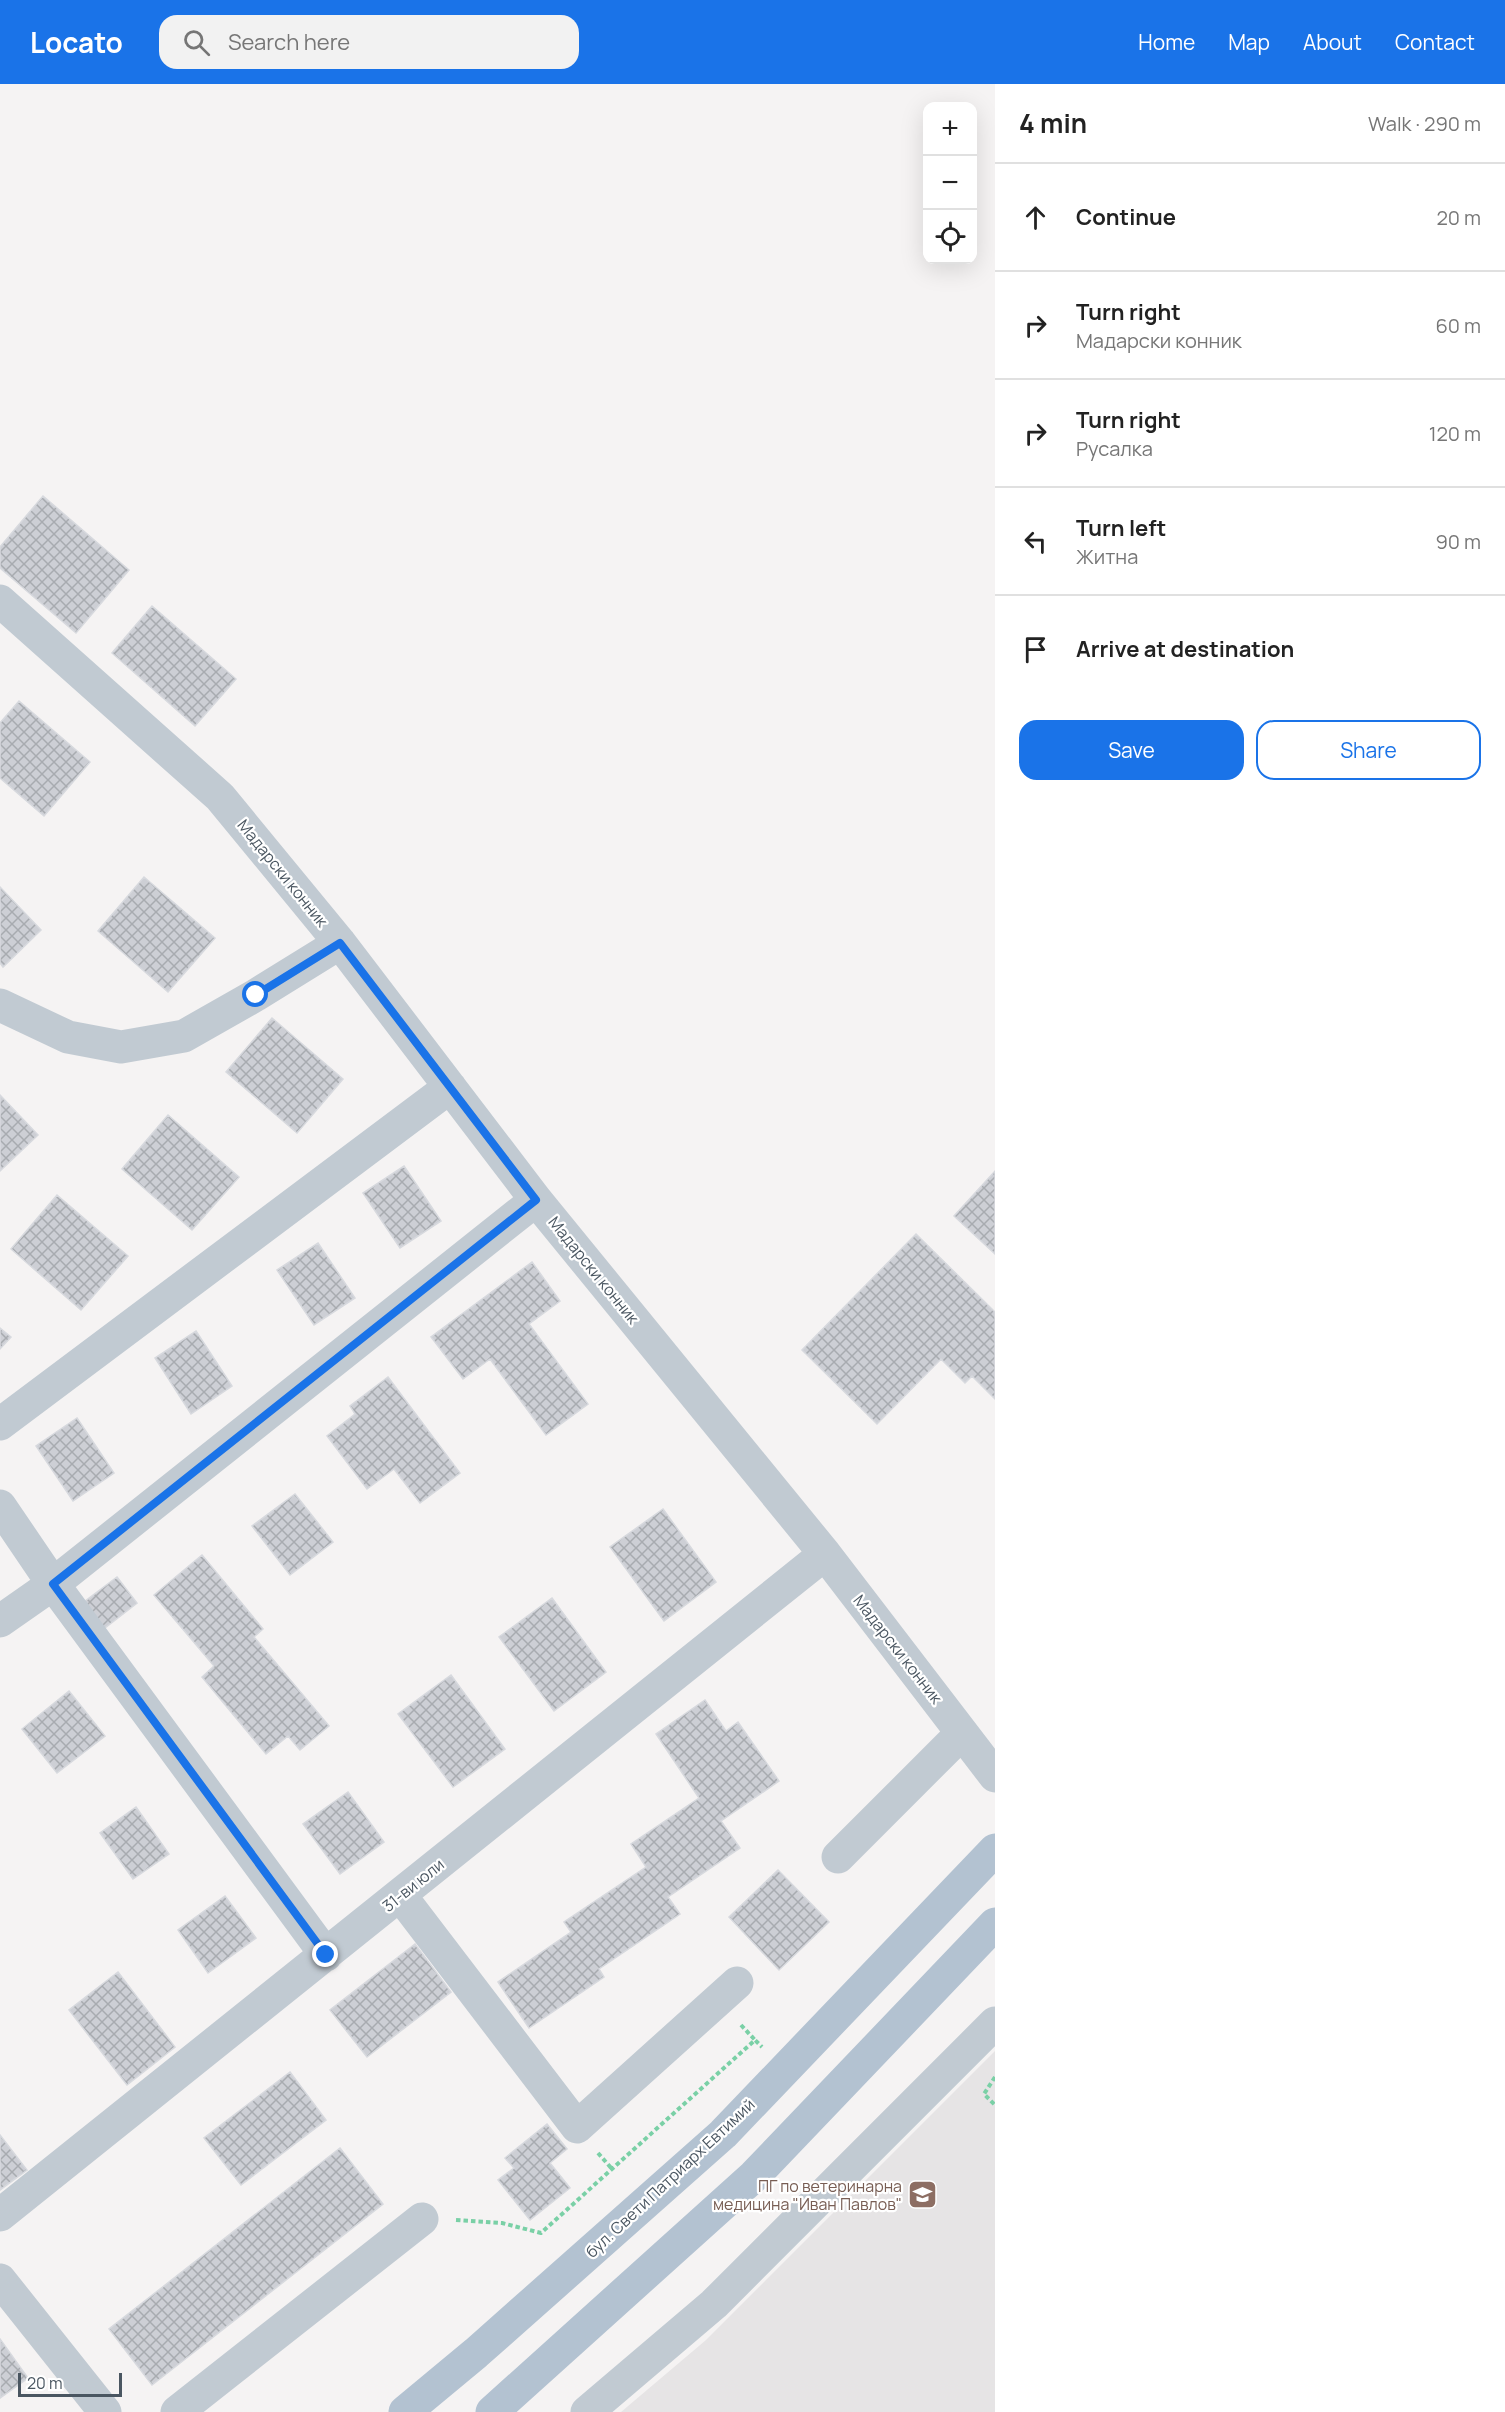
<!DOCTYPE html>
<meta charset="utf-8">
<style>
body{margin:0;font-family:Manrope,sans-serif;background:#f2f2f2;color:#222}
.controls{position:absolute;right:18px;top:18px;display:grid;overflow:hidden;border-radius:12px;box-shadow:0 6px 24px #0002}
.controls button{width:54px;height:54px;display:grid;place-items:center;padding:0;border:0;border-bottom:2px solid #e0e0e0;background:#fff;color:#222;font:30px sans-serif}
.scale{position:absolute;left:18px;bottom:15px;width:104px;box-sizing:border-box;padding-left:6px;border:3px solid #4a5661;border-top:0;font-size:16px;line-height:21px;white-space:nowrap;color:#4a5661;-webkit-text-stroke:4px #fff;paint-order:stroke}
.stop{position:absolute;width:18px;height:18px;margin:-14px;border:4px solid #1a73e8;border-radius:50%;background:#fff}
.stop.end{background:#1a73e8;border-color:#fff;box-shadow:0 2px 6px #0008}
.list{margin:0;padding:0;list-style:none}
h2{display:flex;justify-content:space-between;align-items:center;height:78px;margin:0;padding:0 24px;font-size:26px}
h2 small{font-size:20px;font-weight:400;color:#767676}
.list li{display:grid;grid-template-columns:39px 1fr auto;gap:18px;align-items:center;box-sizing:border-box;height:108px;padding:0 24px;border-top:2px solid #e0e0e0}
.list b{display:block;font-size:22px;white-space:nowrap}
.list p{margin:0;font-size:20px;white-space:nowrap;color:#767676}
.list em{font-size:20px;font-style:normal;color:#767676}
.actions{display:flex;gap:12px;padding:18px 24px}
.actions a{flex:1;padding:14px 0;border:2px solid #1a73e8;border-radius:18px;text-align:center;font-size:21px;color:#1a73e8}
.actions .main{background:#1a73e8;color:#fff}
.icon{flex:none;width:33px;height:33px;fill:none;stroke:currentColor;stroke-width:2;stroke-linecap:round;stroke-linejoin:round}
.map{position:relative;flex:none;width:995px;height:2328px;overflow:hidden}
header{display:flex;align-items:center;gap:36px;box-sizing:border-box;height:84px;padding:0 30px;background:#1a73e8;color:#fff}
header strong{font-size:28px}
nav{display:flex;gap:33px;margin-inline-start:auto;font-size:21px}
.search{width:420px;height:54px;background:#f2f2f2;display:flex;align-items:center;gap:15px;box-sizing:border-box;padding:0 21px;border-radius:18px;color:#767676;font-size:22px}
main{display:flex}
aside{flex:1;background:#fff}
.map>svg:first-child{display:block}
.education{fill:#e6e4e5}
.building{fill:url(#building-cross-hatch);stroke:#d7d9de;stroke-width:1.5}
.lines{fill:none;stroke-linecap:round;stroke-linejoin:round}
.path{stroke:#7ad0a6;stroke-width:4;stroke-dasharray:4.5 3;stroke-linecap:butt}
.minor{stroke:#c1cad2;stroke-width:33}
.major{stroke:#b3c2d1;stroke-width:33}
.route{stroke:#1a73e8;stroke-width:8}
.labels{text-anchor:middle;stroke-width:4.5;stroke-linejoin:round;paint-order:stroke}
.street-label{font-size:16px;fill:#4a5661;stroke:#fff}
.education-label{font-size:16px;fill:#785e54;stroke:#fff;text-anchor:end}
</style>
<header>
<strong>Locato</strong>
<div class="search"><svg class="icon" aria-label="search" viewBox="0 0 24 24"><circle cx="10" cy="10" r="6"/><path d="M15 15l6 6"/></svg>Search here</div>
<nav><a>Home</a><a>Map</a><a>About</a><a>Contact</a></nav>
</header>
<main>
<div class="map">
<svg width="995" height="2328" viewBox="0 0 995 2328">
<defs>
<pattern id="building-cross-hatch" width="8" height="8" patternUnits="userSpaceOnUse" patternTransform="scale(1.5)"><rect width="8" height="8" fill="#cdcfd5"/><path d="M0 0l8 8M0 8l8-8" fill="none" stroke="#a8abb0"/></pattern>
</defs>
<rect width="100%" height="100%" fill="#f5f3f3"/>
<path class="education" d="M995 1967V2328H621L706 2256Z"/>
<path class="building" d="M43 412 129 486 76 549 0 484V463Z
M152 522 236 595 195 642 112 569Z
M19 617 90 678 44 732 0 694V639Z
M144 793 215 854 168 908 98 847Z
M0 803 41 846 3 883 0 879Z
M272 934 343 995 297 1049 226 988Z
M0 1011 38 1051 0 1087Z
M168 1031 239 1093 192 1146 122 1085Z
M404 1082 441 1137 400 1164 363 1109Z
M995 1087V1170L954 1132Z
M57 1111 128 1172 81 1226 11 1165Z
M916 1150 995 1228V1315L972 1292 965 1299 941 1275 877 1340 802 1266Z
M318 1159 355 1214 314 1241 277 1186Z
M532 1178 560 1217 529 1240 588 1320 546 1351 490 1275 463 1295 431 1253Z
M0 1244 11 1253 0 1265Z
M196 1247 232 1302 191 1330 155 1274Z
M388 1293 460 1389 420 1419 394 1385 367 1405 327 1352 355 1330 350 1322Z
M77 1334 114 1389 73 1417 36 1362Z
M295 1410 333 1458 290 1491 252 1442Z
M663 1425 716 1498 664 1537 610 1463Z
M202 1471 263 1545 254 1553 329 1642 300 1666 288 1652 266 1670 202 1593 214 1582 154 1511Z
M117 1493 137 1519 96 1551 76 1524Z
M552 1514 606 1588 554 1627 499 1553Z
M451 1591 505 1665 453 1703 398 1630Z
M69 1607 105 1652 57 1689 22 1645Z
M705 1616 726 1647 738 1638 779 1697 721 1737 740 1764 668 1813 680 1830 599 1885 604 1893 529 1944 498 1898 571 1848 564 1838 646 1783 631 1760 699 1714 656 1650Z
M348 1708 384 1758 340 1790 303 1740Z
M136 1723 169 1770 133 1795 100 1749Z
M778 1786 829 1838 779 1886 729 1833Z
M225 1812 256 1854 208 1889 178 1846Z
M415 1860 451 1908 367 1973 330 1926Z
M118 1888 175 1963 127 2001 69 1926Z
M290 1988 326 2036 241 2101 204 2054Z
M547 2040 567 2065 550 2079 570 2104 530 2136 498 2096 514 2084 505 2074Z
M0 2051 27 2086 0 2106Z
M340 2064 383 2120 152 2301 109 2245Z
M0 2255 28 2294 0 2314Z"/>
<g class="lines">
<path class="path" d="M741 1941 755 1956
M995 1993 984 2010 995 2021
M598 2069 612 2085
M456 2136 502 2139 541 2149 755 1956 762 1963"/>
<path class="minor" d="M0 517 220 713 340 859 536 1116 825 1470 995 1692
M0 921 68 953 121 963 184 952 256 911 340 859
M0 1340 450 1003
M0 1422 53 1500 326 1871
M0 1537 53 1500 536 1116
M838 1773 962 1649
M400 1811 577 2043 737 1899
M0 2131 825 1470
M0 2196 105 2328
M177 2328 422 2135
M587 2328 714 2220 995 1939"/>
<path class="major" d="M405 2328 476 2269 723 2050 995 1766
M492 2328 754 2092 995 1840"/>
</g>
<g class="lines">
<path class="route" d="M256 911 340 859 536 1116 53 1500 326 1871"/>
</g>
<defs>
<symbol id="school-square" viewBox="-11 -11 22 22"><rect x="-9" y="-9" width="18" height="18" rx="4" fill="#8d6e63" stroke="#fff"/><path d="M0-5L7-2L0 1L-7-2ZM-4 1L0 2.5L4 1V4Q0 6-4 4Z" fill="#fff"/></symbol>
</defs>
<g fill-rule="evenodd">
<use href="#school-square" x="906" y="2094" width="33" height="33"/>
</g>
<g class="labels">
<g class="street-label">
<text transform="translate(283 789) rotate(51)" y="6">Мадарски конник</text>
<text transform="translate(594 1186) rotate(51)" y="6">Мадарски конник</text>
<text transform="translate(898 1565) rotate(52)" y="6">Мадарски конник</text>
<text transform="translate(413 1801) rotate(-39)" y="6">31-ви юли</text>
<text transform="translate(670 2094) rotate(-43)" y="6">бул. Свети Патриарх Евтимий</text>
</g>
<g class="education-label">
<text x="902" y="2108">ПГ по ветеринарна<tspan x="902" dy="18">медицина "Иван Павлов"</tspan></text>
</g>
</g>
</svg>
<div class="controls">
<button>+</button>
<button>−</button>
<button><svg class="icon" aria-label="locate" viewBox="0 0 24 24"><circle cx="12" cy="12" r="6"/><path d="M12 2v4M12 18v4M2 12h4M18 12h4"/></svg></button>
</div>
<div class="scale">20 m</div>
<div class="stop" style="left:256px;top:911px"></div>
<div class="stop end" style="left:326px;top:1871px"></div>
</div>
<aside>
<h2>4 min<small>Walk · 290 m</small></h2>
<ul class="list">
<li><svg class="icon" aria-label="ahead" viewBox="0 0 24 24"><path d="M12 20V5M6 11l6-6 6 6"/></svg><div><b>Continue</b></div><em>20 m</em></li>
<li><svg class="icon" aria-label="right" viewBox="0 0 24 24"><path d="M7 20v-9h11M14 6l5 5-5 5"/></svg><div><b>Turn right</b><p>Мадарски конник</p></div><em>60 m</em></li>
<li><svg class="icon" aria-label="right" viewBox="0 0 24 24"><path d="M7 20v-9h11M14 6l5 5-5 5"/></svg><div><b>Turn right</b><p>Русалка</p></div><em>120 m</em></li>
<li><svg class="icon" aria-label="left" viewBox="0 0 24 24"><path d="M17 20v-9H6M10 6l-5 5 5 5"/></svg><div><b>Turn left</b><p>Житна</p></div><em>90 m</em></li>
<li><svg class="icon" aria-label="arrive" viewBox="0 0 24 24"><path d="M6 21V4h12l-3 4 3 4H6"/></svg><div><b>Arrive at destination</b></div></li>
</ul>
<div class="actions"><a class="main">Save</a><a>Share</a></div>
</aside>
</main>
